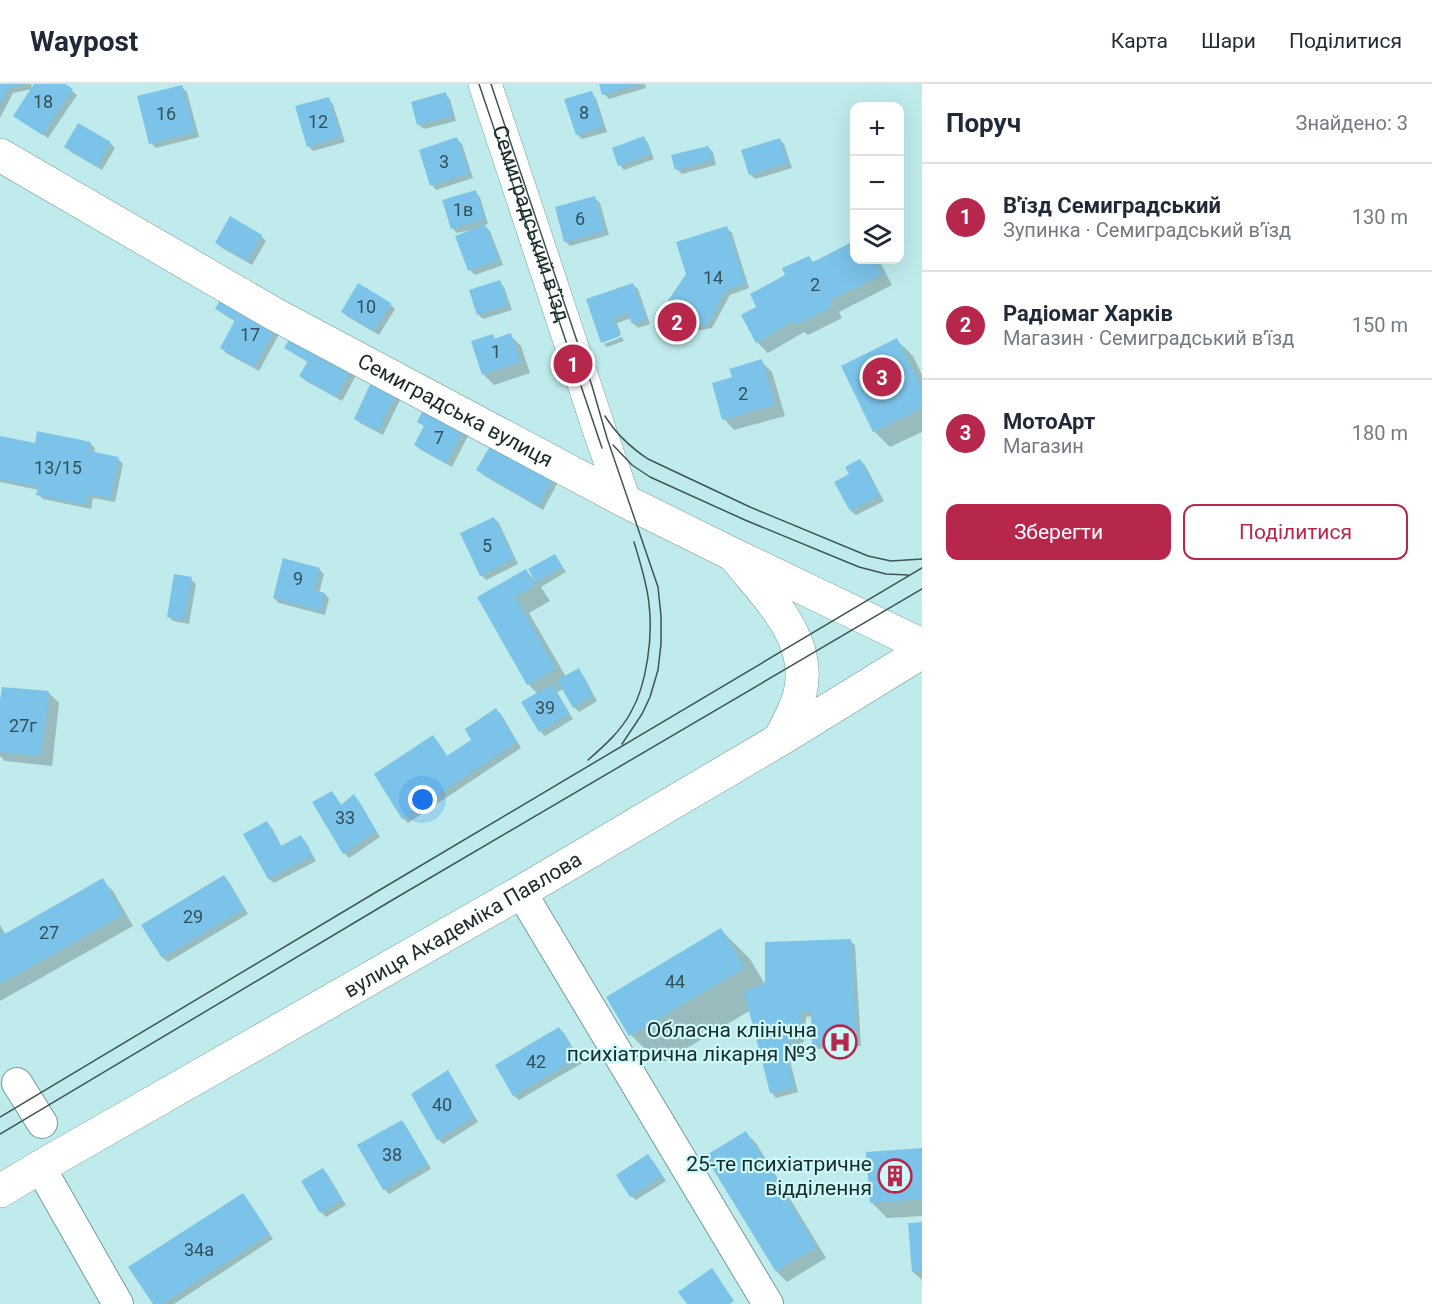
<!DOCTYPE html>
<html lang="uk">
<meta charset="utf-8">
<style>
body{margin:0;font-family:Roboto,sans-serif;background:#f6f6f7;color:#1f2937}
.controls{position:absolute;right:18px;top:18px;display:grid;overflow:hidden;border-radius:12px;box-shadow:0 6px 24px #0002}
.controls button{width:54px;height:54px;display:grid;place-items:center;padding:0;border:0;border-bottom:2px solid #e0e1e3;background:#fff;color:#1f2937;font:30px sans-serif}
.you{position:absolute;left:423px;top:716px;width:21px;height:21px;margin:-15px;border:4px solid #fff;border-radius:50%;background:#1a73e8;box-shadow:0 0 0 9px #1a73e833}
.badge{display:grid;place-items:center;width:39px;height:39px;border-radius:50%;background:#b7264b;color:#fff;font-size:20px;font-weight:700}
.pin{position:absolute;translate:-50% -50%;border:3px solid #fff;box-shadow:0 2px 6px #0006}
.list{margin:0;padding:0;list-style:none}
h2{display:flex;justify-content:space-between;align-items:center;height:78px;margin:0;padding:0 24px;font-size:26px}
h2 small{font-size:20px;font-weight:400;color:#747a83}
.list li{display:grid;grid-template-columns:39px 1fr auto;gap:18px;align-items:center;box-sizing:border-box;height:108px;padding:0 24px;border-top:2px solid #e0e1e3}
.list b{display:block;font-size:22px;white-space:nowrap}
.list p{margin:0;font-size:20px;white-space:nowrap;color:#747a83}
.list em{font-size:20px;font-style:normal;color:#747a83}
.actions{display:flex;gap:12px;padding:18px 24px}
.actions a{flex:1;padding:14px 0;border:2px solid #b7264b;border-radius:12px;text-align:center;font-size:21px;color:#b7264b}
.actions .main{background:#b7264b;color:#fff}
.icon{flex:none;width:33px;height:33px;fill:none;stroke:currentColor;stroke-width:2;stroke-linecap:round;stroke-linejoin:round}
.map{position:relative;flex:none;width:922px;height:1220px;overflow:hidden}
header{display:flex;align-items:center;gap:36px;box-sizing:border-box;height:84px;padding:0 30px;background:#fff;border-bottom:2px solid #e0e1e3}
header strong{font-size:28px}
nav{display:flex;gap:33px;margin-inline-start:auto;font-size:21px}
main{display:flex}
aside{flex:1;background:#fff}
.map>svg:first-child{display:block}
.shadow{fill:#0003}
.building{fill:#7cc3e9}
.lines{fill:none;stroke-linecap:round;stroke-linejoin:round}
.minor-casing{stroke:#749d9f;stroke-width:32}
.major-casing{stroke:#749d9f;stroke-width:34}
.minor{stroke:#fff;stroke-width:30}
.major{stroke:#fff;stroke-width:33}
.tram{stroke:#3e5555;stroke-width:1.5}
.labels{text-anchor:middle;stroke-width:4.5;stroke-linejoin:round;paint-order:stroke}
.number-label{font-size:18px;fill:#32515a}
.street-label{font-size:21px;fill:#1a2b2b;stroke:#ccf9fa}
.poi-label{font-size:21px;fill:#1a2b2b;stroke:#ccf9fa;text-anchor:end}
</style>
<header>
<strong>Waypost</strong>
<nav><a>Карта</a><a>Шари</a><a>Поділитися</a></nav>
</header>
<main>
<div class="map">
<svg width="922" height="1220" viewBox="0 0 922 1220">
<rect width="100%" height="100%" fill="#bfebed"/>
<path class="shadow" d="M0 0H31L32 5 13 9 0 34Z
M36 0H63L77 11 48 54 15 32Z
M601 0H645L646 4 609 15 604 10Z
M182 3 187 8 199 53 156 64 151 59Z
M591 9 596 14 607 48 582 55 577 50Z
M445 10 450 15 456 37 424 45 419 41Z
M328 15 333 20 345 58 313 67 308 62Z
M644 54 648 59 654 75 624 86 620 81Z
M457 55 462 60 473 94 436 106 432 101Z
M779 55 784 60 792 84 755 95 750 90Z
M110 59 115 64 102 86 71 68 66 63Z
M708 63 713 68 716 81 682 90 677 85Z
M475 108 480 113 488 140 484 141 490 147 503 181 475 191 470 186 469 146 457 149 452 144Z
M595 114 600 119 609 151 570 162 565 157Z
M727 144 732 149 749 204 730 211 712 244 686 249 681 244Z
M261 152 266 157 252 181 222 164 217 159Z
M854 159V176H879L892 201 839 228 842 234 808 251 804 248 768 269 757 258 758 224 787 192 809 173 814 179Z
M500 198 504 203 512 226 483 235 478 230Z
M633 201 638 205 650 240 638 244 633 239 632 234 617 239 621 250 603 257V259L588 216Z
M390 220 395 225 379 251 348 233 343 228Z
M217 224 283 243 259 287 226 269 222 264 236 238 222 229Z
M510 251 521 262 530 289 494 301 483 290 493 252 496 256Z
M622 253 624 257 607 263 604 260Z
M897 256 913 272 922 291V348L890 363 874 347Z
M286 263 359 286 342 317 306 297 301 292 309 279 291 268Z
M761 277 772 288 785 332 734 346 724 335 734 294Z
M398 305 403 310 383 351 360 339 355 335Z
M419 337 463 347 468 352 452 383 421 366 416 361 425 343Z
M0 354 36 361 90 359 95 364 94 370 118 375 123 380 115 418 93 414 91 425 43 415 38 410 39 406 0 398Z
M860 376 865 381 884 417 856 431 851 427 836 398 851 390Z
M478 386 553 395 557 400 543 426 483 391Z
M494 435 499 439 518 480 486 496 481 491 462 450Z
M555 472 559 477 566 488 541 503 550 517 529 529 566 593 578 586 583 591 597 617 579 628 574 623 564 605 557 608 573 635 545 652 540 647 538 610 528 600 479 514 526 487 537 498 531 485Z
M319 485 324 490 319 509 325 510 329 515 325 531 279 519 274 514Z
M191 495 196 500 189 540 173 537 168 532Z
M49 609 59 619 52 682 5 677 0 672V627Z
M496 626 501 630 521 664 408 739 403 734 433 653 438 658 448 673 473 656Z
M332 708 342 722 354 712 359 717 380 753 349 774 344 769Z
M267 739 272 744 282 763 301 753 306 758 316 777 274 799 269 795 245 751Z
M224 793 229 798 248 830 168 878 163 874Z
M102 796 113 807 133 842 0 917V841L6 851Z
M721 846 750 875 766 902 850 857 855 861 861 962 818 965 813 960V932L806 933 804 958 787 965 798 1008 776 1014 772 1009 751 926 660 980 631 951 608 913Z
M559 944 564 949 582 979 519 1016 514 1012 497 982Z
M447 988 452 993 478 1038 443 1060 438 1055Z
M401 1037 406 1042 431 1085 389 1110 384 1105Z
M746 1049 756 1059 826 1174 787 1198 777 1188 707 1072Z
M922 1066V1132L887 1134 871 1118Z
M648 1072 653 1077 666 1097 636 1116 631 1112Z
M323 1086 328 1091 346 1121 326 1133 321 1128Z
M242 1110 247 1115 273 1155 174 1220H154Z
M922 1140V1196L913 1188Z"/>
<path class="building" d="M0 0H23V1L8 4 0 21Z
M34 0H65L73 5 42 51 13 32Z
M599 0H637V1L602 11Z
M182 1 195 48 149 60 137 12Z
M592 7 603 43 576 51 564 15Z
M446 8 452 32 417 41 411 18Z
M329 13 341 53 307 63 295 22Z
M78 39 111 58 97 82 64 63Z
M644 52 650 70 618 82 612 64Z
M457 53 469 89 430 102 419 66Z
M780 54 788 79 749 91 741 66Z
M708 62 712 76 675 86 671 71Z
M476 106 484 135 451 145 442 116Z
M595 112 605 147 564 158 555 123Z
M230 132 262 151 247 177 215 159Z
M485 140 499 176 468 187 455 152Z
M727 142 745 199 725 207 708 240 680 245 663 224 686 190 676 158Z
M854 157V176H875L883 190 829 217 832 223 796 241 794 237 756 259 741 231 756 223 750 210 785 191 782 184 809 172 813 178Z
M500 196 508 221 477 231 469 206Z
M358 199 391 219 374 247 341 228Z
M633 199 646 235 632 240 628 229 613 234 620 252 601 259 586 215Z
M225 207 280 237 254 283 220 264 235 236 215 225Z
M295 245 355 279 336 313 299 292 308 277 284 264Z
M511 249 520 278 482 291 471 257 493 250 494 255Z
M897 254 922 305V324L873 348 841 282Z
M762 275 775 321 722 336 712 299 732 293 729 285Z
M374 292 399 304 378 347 354 335Z
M424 324 464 346 446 379 414 361 424 342 417 338Z
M37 347 91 358 89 367 119 373 111 414 89 410 86 421 36 411 38 403 0 395V352L35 359Z
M492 359 553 394 538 422 476 386Z
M860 375 880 412 850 427 834 398 849 390 845 383Z
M494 433 514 475 480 492 460 449Z
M555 470 562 483 536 498 528 485Z
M283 474 320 484 314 506 325 509 321 527 273 514Z
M526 485 535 501 515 513 556 585 527 601 477 513Z
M174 490 192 493 184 536 167 533Z
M579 584 593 612 573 624 557 596Z
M552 600 569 630 539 648 521 618Z
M2 603 49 607 41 672 0 668V617Z
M496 624 517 658 402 735 374 690 433 651 447 672 471 656 465 645Z
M332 707 341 721 354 710 376 747 343 770 312 718Z
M267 737 281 762 301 751 312 772 268 795 243 750Z
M224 791 244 825 162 874 141 841Z
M103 794 123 831 0 900V847L3 851Z
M721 844 745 884 629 952 606 913Z
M851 855 857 958 812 961 811 928H801L800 953 783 960 794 1004 770 1009 744 907 765 899V858Z
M559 943 578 974 513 1012 495 981Z
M448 986 474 1033 437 1056 411 1010Z
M402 1036 428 1080 383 1106 357 1061Z
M746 1047 817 1164 787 1180 776 1188 705 1072Z
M922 1064V1115L870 1119 866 1068Z
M648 1070 662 1092 630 1113 616 1091Z
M323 1084 342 1116 320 1129 301 1097Z
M243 1109 270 1150 162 1220H153L128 1183Z
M922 1138V1187L912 1188 908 1139Z
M712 1184 734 1217 730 1220H687L678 1208Z"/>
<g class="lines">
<defs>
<path id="minor" d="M521 808 768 1220
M17 999 42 1039
M40 1083 118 1220"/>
<g id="major">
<path id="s1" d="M485 0 601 351 624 416"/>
<path id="s2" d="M0 71 276 231 629 419 734 471 922 561"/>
<path d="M737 475C767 513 813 555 800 609 796 626 787 641 779 656"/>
<path id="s3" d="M0 1107 40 1083 521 808 779 656 922 568"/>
</g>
</defs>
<use href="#minor" class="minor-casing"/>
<use href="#major" class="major-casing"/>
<use href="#minor" class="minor"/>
<use href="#major" class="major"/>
<path class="tram" d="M479 0 602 364
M491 0 592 302 607 354 658 503 661 532V560L658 586 650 613 642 630 622 660
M605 332C616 350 630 363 648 375L750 423 868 472 891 477 922 475
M613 361 632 381 650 393 745 436 859 483 886 490 908 491
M588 676C604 662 621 647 631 628 647 600 653 552 649 520 647 499 640 478 634 458
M0 1033 383 804 922 484
M0 1050 389 818 922 505"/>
</g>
<defs>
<symbol id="hospital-ring" viewBox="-11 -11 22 22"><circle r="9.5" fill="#ccf9fa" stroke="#b7264b" stroke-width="1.5"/><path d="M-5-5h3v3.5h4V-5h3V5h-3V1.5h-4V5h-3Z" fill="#b7264b"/></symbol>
<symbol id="building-ring" viewBox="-11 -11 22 22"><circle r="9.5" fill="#ccf9fa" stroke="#b7264b" stroke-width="1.5"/><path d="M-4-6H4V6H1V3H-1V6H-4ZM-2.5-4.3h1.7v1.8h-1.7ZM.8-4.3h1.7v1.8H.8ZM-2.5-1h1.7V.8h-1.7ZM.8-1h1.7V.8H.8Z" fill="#b7264b"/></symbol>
</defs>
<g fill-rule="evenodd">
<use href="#hospital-ring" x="821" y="939" width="38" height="38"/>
<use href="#building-ring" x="876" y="1073" width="38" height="38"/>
</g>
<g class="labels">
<g class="number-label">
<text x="43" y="24">18</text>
<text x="584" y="35">8</text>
<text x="166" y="36">16</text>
<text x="318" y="44">12</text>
<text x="444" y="84">3</text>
<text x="463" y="132">1в</text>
<text x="580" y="141">6</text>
<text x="713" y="200">14</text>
<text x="815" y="207">2</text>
<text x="366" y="229">10</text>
<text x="250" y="257">17</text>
<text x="496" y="274">1</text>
<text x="743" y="316">2</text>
<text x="439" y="360">7</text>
<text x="58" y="390">13/15</text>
<text x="487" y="468">5</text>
<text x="298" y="501">9</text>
<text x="545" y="630">39</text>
<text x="23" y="648">27г</text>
<text x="345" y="740">33</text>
<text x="193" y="839">29</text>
<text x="49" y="855">27</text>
<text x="675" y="904">44</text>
<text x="536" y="984">42</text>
<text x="442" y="1027">40</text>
<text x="392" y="1077">38</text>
<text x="199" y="1172">34а</text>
</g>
<g class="street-label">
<text dy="7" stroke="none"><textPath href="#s1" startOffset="147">Семиградський в’їзд</textPath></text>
<text dy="7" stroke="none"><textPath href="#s2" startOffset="522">Семиградська вулиця</textPath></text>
<text dy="7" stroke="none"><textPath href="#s3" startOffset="534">вулиця Академіка Павлова</textPath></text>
</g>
<g class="poi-label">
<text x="817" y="953">Обласна клінічна<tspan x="817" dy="24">психіатрична лікарня №3</tspan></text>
<text x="872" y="1087">25-те психіатричне<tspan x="872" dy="24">відділення</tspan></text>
</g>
</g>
</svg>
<div class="controls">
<button>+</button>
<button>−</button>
<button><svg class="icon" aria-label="layers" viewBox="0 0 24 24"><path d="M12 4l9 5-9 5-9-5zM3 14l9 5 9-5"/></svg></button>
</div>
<div class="you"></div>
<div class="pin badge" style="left:573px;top:280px">1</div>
<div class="pin badge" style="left:677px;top:238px">2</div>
<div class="pin badge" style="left:882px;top:293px">3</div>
</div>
<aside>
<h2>Поруч<small>Знайдено: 3</small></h2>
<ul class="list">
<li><span class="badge">1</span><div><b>В'їзд Семиградський</b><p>Зупинка · Семиградський в’їзд</p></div><em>130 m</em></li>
<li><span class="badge">2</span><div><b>Радіомаг Харків</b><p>Магазин · Семиградський в’їзд</p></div><em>150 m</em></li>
<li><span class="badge">3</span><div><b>МотоАрт</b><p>Магазин</p></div><em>180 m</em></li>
</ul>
<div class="actions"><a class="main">Зберегти</a><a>Поділитися</a></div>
</aside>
</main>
